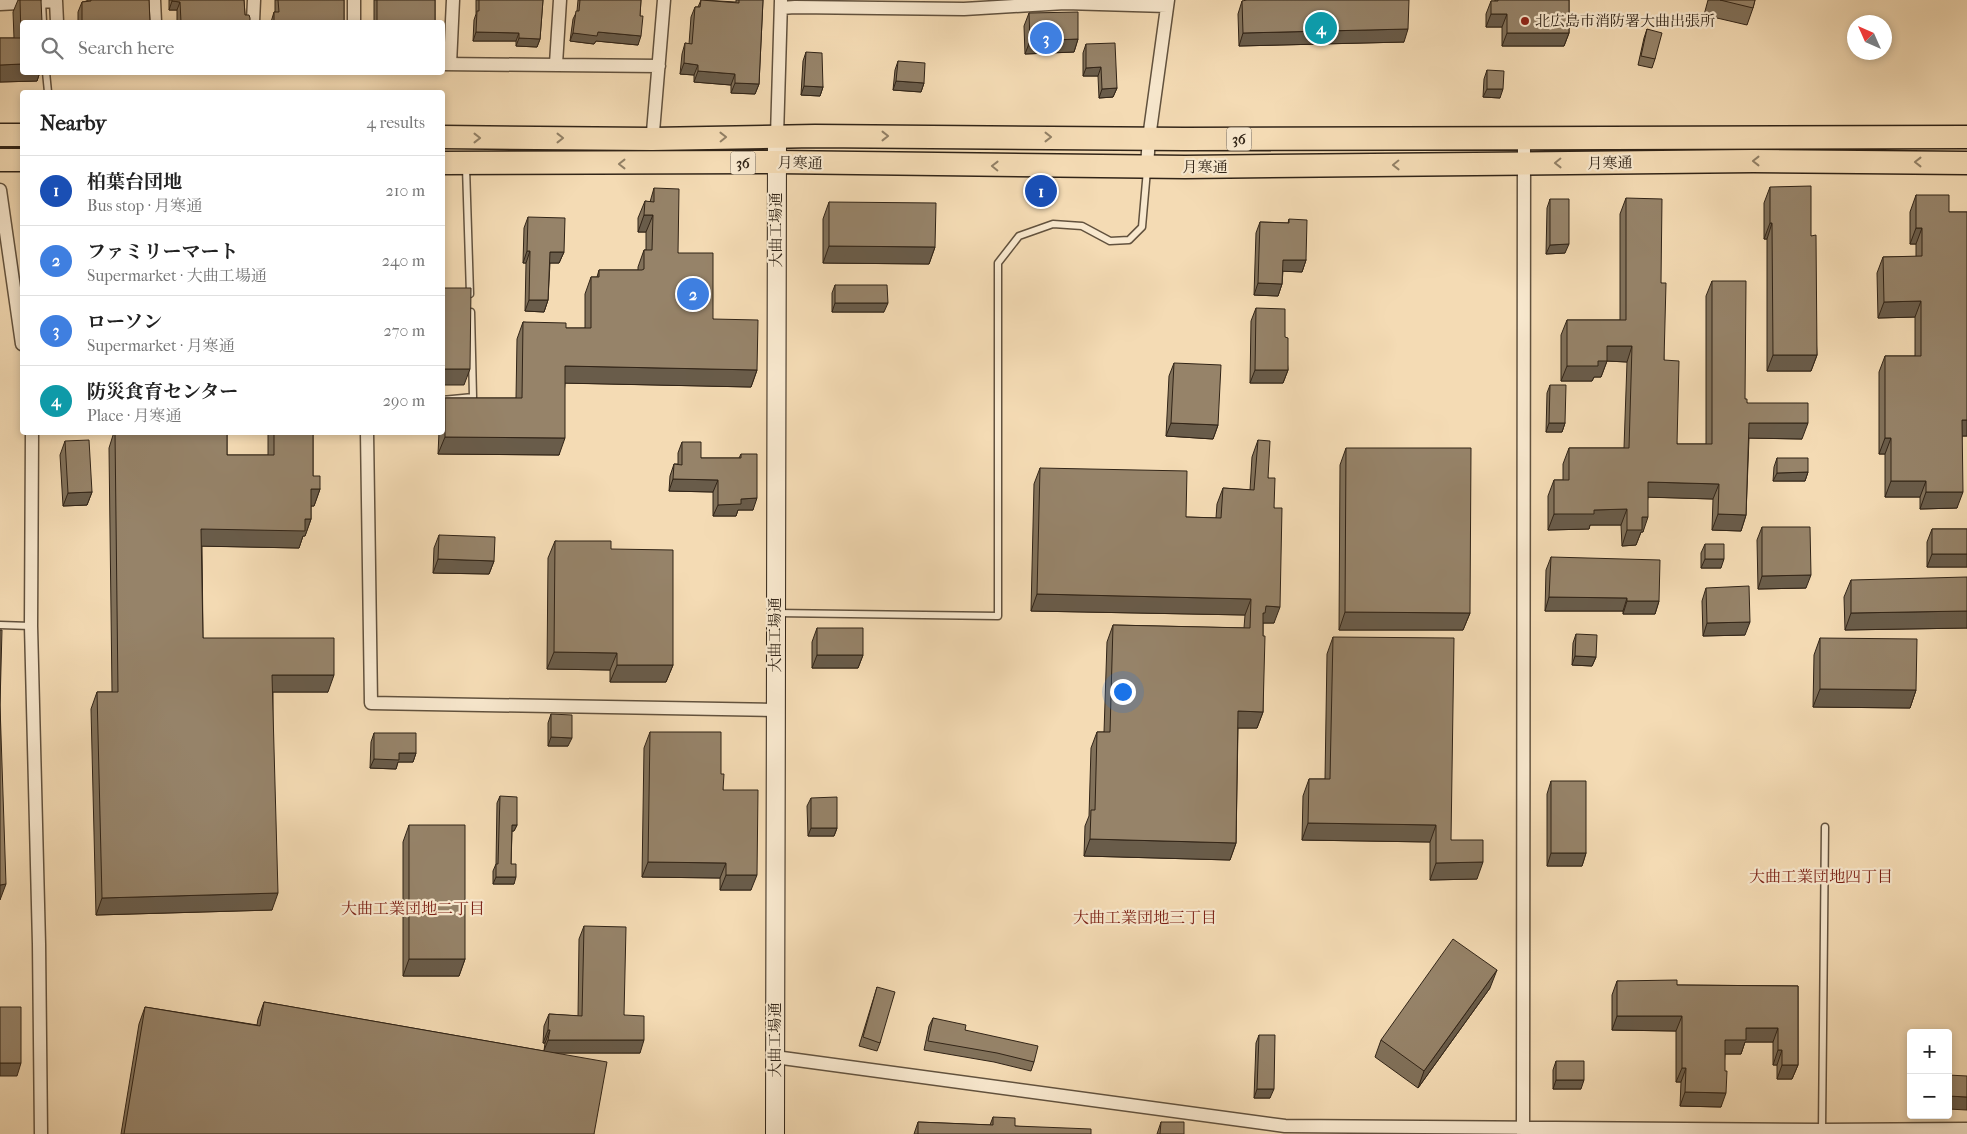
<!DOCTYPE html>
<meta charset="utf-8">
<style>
body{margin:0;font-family:"IM FELL French Canon","Noto Serif JP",serif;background:#f2f2f2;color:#222}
.controls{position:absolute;right:15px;bottom:15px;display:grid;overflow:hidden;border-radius:5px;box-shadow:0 2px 8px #0003}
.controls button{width:45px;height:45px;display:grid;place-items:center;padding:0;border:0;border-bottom:1px solid #e0e0e0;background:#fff;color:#222;font:25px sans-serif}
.compass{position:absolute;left:1847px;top:15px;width:45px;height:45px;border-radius:50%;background:#fff;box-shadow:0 2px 8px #0003;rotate:315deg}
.you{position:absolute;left:1122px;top:691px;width:18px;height:18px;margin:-12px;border:4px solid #fff;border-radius:50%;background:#1a73e8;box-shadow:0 0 0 8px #1a73e833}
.badge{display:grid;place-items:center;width:32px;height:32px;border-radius:50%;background:#d93025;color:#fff;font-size:16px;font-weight:700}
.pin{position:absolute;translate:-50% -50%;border:2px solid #fff;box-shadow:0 1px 5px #0006}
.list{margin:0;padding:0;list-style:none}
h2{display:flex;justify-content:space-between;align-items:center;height:65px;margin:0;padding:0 20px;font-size:21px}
h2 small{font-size:16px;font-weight:400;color:#767676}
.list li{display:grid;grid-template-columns:32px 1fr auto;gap:15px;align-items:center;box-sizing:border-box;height:70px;padding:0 20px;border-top:1px solid #e0e0e0}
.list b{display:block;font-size:19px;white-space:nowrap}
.list p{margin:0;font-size:16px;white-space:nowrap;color:#767676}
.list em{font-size:16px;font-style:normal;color:#767676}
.icon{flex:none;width:28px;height:28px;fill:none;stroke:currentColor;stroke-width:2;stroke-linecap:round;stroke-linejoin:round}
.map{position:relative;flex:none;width:1967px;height:1134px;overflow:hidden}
.search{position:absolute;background:#fff;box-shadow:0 2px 8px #0003;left:20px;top:20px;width:425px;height:55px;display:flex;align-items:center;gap:12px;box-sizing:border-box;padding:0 18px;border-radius:5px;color:#767676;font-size:19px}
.panel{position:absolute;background:#fff;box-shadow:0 2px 8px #0003;left:20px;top:90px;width:425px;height:345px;border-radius:5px}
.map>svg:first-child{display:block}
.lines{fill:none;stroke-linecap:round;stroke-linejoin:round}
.lane-casing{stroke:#62523e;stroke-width:9}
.street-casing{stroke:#62523e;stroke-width:15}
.secondary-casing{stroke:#312417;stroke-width:20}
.highway-casing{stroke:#312417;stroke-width:25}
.lane{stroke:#f8e8ce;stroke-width:6}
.street{stroke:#f8e8ce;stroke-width:12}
.secondary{stroke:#f8e8ce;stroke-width:18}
.highway{stroke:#f4dbb4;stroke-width:22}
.wall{fill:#81715a;stroke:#312417}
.shaded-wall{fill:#695c4a;stroke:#312417}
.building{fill:#968369;stroke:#312417}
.oneway{stroke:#928066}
.poi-dot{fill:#8f2418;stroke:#f8e8ce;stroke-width:2}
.labels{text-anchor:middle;stroke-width:4.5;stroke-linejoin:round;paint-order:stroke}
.shield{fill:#f8e8ce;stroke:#6d5f4e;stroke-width:1}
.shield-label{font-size:14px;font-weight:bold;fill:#312417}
.poi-label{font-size:15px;fill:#312417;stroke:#f8e8ce;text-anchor:start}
.street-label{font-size:15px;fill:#312417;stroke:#f8e8ce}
.neighbourhood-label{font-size:16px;fill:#7a1f14;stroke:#f8e8ce}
</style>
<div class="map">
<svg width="1967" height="1134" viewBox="0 0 1967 1134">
<rect width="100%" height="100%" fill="#f4dbb4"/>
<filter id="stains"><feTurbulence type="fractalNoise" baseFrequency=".004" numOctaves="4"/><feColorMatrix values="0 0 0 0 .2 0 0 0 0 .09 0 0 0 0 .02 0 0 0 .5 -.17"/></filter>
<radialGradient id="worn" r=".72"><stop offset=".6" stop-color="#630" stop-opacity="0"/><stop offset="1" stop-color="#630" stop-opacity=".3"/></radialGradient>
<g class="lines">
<defs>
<path id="lane" d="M42 2 43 22
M46 72 48 92
M466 167 470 294
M442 400 473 397 471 312
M776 613 998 616V263L1019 236 1053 224 1082 226 1110 241 1129 240 1142 227 1147 170
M0 625 31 626
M1822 1130 1825 827"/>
<path id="street" d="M154 0 155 22
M0 4 56 1 57 22
M781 8 795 7 964 9 1065 3 1167 6
M253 22 254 0
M354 22V0
M442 64 659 66
M450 64 453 0
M556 64 560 0
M777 136 781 1
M652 144 664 0
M1147 166 1149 138 1168 0
M0 190 22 344
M32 432 31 626 39 944 41 1134
M367 432 371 703 775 710
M775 1057 1285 1126 1822 1130 1967 1129
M1523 1134 1524 138"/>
<path id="secondary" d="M775 1134 777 136"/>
<path id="highway" d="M0 135H22
M442 137 652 139 815 136 1185 139 1967 137
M0 160H22
M442 163 777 162 1185 167 1753 161 1967 163"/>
</defs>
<use href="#lane" class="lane-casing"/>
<use href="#street" class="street-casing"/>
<use href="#secondary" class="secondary-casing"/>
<use href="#highway" class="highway-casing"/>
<use href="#lane" class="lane"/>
<use href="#street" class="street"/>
<use href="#secondary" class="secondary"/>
<use href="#highway" class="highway"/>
</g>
<path class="wall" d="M18 0H41L22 72H40L37 81 0 82V38H14L13 12Z
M87 0H149L150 22H78V12L82 2 87 1Z
M169 0H244L245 15 250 22H177V10H169Z
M275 0H344V22H271L274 12H275Z
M374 0H435V22H374Z
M476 0H543L540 39 537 47 516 46V41H473L474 20 476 14Z
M578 0H641L638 45 596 41 594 44 570 41 573 19 577 11Z
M701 0 736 2V0H763L759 84 755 94 731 93V85L694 82V75L680 74 682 54 685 43 689 44 691 17 695 7H698Z
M1495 0H1569V33L1564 46H1502V27H1486V14L1491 1H1495Z
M1708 0H1755L1753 8 1747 25 1704 15Z
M1242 1 1404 42 1239 46 1238 14Z
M1029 13 1078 39 1074 52 1025 54 1024 26Z
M1647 29 1655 59 1652 68 1638 65 1644 38Z
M1086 44 1117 88 1113 97 1099 98 1098 76H1083V53Z
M806 52 823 87 820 96 801 95 803 61Z
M898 61 924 83 921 92 893 90 895 70Z
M1487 70 1500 98 1483 97 1484 79Z
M1770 187 1811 236 1817 355 1811 371H1767V239H1764V203Z
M654 188 678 253 713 319 757 370 751 387 565 383 559 455 438 454 439 432H442V404L445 398H516L517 339 523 322 566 328H585V294L591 277H597L599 270H638V267L644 250H646V232H638V218L645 201 650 202Z
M1916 195 1949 212H1967V436H1962L1957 508 1920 509V497H1885V454H1879V372L1885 356H1915V317L1878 318 1877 273 1883 257H1916V244H1910V212Z
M1626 198 1661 283 1664 360 1677 444H1706V296L1712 281 1745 399 1747 403 1802 439 1749 438 1746 515 1741 531 1712 530 1713 499 1648 497 1643 532H1641L1636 545 1622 546 1621 525H1590L1589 529 1548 530V496L1554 480H1563V464L1569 448H1624L1627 362 1607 361 1601 377H1594L1592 381H1561V335L1567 320H1620V214Z
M1550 199 1565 253 1546 254 1547 208Z
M829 202 935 247 929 264 823 263V219Z
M528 217 564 252 559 263H550L548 300 544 312 525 311 526 263H523L524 228Z
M1289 219 1306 260 1302 272 1283 271 1282 284 1278 296 1254 295 1256 233 1260 222 1288 223Z
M835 285 884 312H832V293Z
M1256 308 1285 337 1288 370 1283 383H1250L1251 321Z
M1174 363 1218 425 1213 439 1166 436 1169 376Z
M1550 385 1565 423 1562 432H1546L1547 393Z
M114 432H227V455H268V432H313V476L320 489 314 506H311V519L305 536H303L299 548 202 546 203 638 328 692H273L272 910 96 915 91 709 97 692H112L109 448Z
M1258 440 1268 478 1274 508V623H1263V712L1257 728H1238L1236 843 1230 860 1084 856 1085 826 1089 816 1091 748 1097 732H1104L1107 642 1113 625 1244 628 1245 615 1031 611 1034 484 1040 468 1186 517 1216 518 1217 504 1223 488 1250 490 1252 457Z
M65 441 92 492 87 505 63 506 60 455Z
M682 442 701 458H739L741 454 753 510H738L736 516H713V492L669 491 670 476 674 464H678V453Z
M1346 448 1470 613 1463 630H1339L1340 465Z
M1777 458 1808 472 1805 481H1773L1774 467Z
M1762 527 1806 588 1758 589 1757 540Z
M1932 529H1967V567H1927V542Z
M439 535 494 561 489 574 433 573 434 548Z
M555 541 611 549 673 665 666 682H610V670L547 669 548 558Z
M1705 544 1721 568H1701V553Z
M1551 557 1659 601 1655 614H1623V611H1545L1546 570Z
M1851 580 1967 628 1845 630 1844 597Z
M1706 588 1745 635 1703 636 1702 601Z
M817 628 863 655 858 668H812V642Z
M1576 634 1596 657 1592 666 1572 665 1573 643Z
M1333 637 1451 840 1477 879 1430 880V842L1302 840 1303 796 1309 779H1325L1327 654Z
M1820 638 1916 690 1910 708 1813 707 1814 655Z
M551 714 568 746H548V723Z
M650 732 721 774 723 790 751 890H720V878L642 877 644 748Z
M374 733 416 753 413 762H398L396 769 370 768 371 742Z
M1551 781 1586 853 1582 866H1547V794Z
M500 796 517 825 514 831H512L511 864 514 884H493V871L496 864 497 803Z
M811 798 837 828 834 836H808L807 806Z
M409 825 465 959 459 976H403V842Z
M584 926 624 1015 640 1053H554L594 1134H121L139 1024 145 1007 257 1025 258 1019 264 1002 544 1051 545 1043H543L544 1026 549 1014 578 1016 579 939Z
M1617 981 1677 985 1798 986V1065L1792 1079H1777V1065H1773V1042H1745L1741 1054H1725L1721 1107 1680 1106 1681 1082H1676V1031L1612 1030V995Z
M877 987 880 1043 877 1051 859 1046Z
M1490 988 1418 1088 1375 1057 1381 1040Z
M933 1018 965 1030 1034 1062 1031 1071 994 1062 924 1050 929 1026Z
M1259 1035 1270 1098H1254L1256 1043Z
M1556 1061 1581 1089H1553V1070Z
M993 1117 1015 1126 1091 1134H914L918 1122 990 1125Z
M1161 1122 1184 1134H1157Z"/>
<path class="shaded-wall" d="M172 1 180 2 177 10H169Z
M1491 14H1507L1502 27H1486Z
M1408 29 1404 42 1239 46 1243 33Z
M476 32 519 33 516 41H473Z
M598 32 641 36 638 45 596 41 594 44 570 41 573 33Z
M1507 33H1569L1564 46H1502Z
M519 38 540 39 537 47 516 46Z
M1078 39 1074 52 1025 54 1030 41Z
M684 63 698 65 694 75 680 74Z
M22 64V72H40L37 81 0 82V65Z
M1101 67 1098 76H1083L1086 68Z
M698 71 735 74 731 85 694 82Z
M896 81 924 83 921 92 893 90Z
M735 83 759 84 755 94 731 93Z
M804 86 823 87 820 96 801 95Z
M1117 88 1113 97 1099 98 1102 89Z
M1487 89H1503L1500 98 1483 97Z
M644 215H653L646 232H638Z
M1770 223H1772L1767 239H1764Z
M1916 228H1922L1916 244H1910Z
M1569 244 1565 253 1546 254 1550 245Z
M829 246 935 247 929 264 823 263Z
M527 251H530L526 263H523Z
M550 252H564L559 263H546Z
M1283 260H1306L1302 272 1279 271Z
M1258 283 1282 284 1278 296 1254 295Z
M529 300H548L544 312 525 311Z
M1921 301 1915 317 1878 318 1884 302Z
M835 303H888L884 312H832Z
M1607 346H1632L1627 362 1607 361 1601 377H1594L1592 381H1561L1567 366 1598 361Z
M1773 355H1817L1811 371H1767Z
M565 366 757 370 751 387 559 383Z
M442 369H470L464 385H442Z
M1255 370H1288L1283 383H1250Z
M1962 420H1967V436H1956Z
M1171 423 1218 425 1213 439 1166 436Z
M1549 423H1565L1562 432H1546Z
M1749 423H1808L1802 439 1744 438Z
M445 437 565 438 559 455 438 454Z
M1885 438H1891L1885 454H1879Z
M1808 472 1805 481H1773L1777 473Z
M673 479 718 480 713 492 669 491Z
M1891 481H1926L1920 497H1885Z
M1648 482 1719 484 1713 499 1642 497Z
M311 489H320L314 506H305Z
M92 492 87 505 63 506 68 493Z
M1926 492H1963L1957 508 1920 509Z
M757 498 753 510H738L736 516H713L718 505 741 499Z
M1627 509 1621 525H1590L1589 529 1548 530 1554 514 1594 510Z
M1718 514 1746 515 1741 531 1712 530Z
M1642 517H1648L1643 532H1641L1636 545 1622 546 1627 530Z
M305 519H311L305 536H303L299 548 195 546 201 529Z
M1932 554H1967V567H1927Z
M438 559 494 561 489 574 433 573Z
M1705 559H1724L1721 568H1701Z
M1811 575 1806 588 1758 589 1762 576Z
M1037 594 1251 599 1245 615 1031 611Z
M1549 597 1627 598 1623 611H1545Z
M1627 601H1659L1655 614H1623Z
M1266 606 1280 607 1274 623H1262L1257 629Z
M1967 611V628L1845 630 1851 613Z
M1345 612 1470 613 1463 630H1339Z
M1750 622 1745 635 1703 636 1707 623Z
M554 652 617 653 610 670 547 669Z
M817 655H863L858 668H812Z
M1575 656 1596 657 1592 666 1572 665Z
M617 665H673L666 682H610Z
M272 675H334L328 692H266Z
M1820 689 1916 690 1910 708 1813 707Z
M1238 711 1263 712 1257 728H1232Z
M551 737 572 738 568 746H548Z
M399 753H416L413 762H398L396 769 370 768 374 759Z
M1308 823 1436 825 1430 842 1302 840Z
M512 825H517L514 831H509Z
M811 828H837L834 836H808Z
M1090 839 1236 843 1230 860 1084 856Z
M1551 853H1586L1582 866H1547Z
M648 862 726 863 720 878 642 877Z
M1483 862 1477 879 1430 880 1436 863Z
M726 875H757L751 890H720Z
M496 877H516L514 884H493Z
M6 884 0 900V885Z
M278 893 272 910 96 915 102 898Z
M409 959H465L459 976H403Z
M1497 970 1490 988 1418 1088 1424 1071Z
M1617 1016H1682L1676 1031 1612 1030Z
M1746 1028H1778L1773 1042H1745L1741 1054H1719L1725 1040Z
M548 1030H550L545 1043H543Z
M548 1040H644L640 1053H543Z
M1778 1050H1782L1777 1065H1773Z
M0 1063H21L17 1076H0Z
M1782 1065H1798L1792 1079H1777Z
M1682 1068H1686L1681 1082H1676Z
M1556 1080H1584L1581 1089H1553Z
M1257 1089H1274L1270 1098H1254Z
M1685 1092 1726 1093 1721 1107 1680 1106Z
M1948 1096 1967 1097V1110L1948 1109Z"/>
<path class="building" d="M20 0H41L42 22H22V64L0 65V38H21Z
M91 0H149L150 22H82V2L91 1Z
M172 0H244L245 15H249L250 18V22H181L180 2 172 1Z
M278 0H344V22H274V12H279Z
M377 0H435V22H377Z
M479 0H543L540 39 519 38V33L476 32 477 11H479Z
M580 0H641L640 16H643L641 36 598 32 597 36 573 33 576 11H579Z
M701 0 739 3V0H763L759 84 735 83V74L698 71V65L684 63 685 43 692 44 695 7H700Z
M1247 0H1409L1408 29 1243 33 1242 1Z
M1498 0H1569V33H1507V14H1491V1H1498Z
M1720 0H1755L1753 8Z
M1078 12V39L1030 41 1029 13Z
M1647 29 1662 33 1655 59 1641 56Z
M1115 43 1117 88 1102 89 1101 67 1086 68V44Z
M806 52 822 53 823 87 804 86Z
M898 61 925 63 924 83 896 81Z
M1487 70 1504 71 1503 89H1487Z
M1811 186V236L1816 235 1817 355H1773L1772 223H1770V187Z
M654 188 679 189 678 253H713V319L758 320 757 370 565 366V438L445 437V398H522L523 322 566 323V328H591V277H599V270H642L644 269V250H652L653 215H644L645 201 654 202Z
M1916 195H1949V212H1967V420H1962L1963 492H1926V481H1891V438H1885V356H1921V301L1884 302 1883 257 1922 256V228H1916Z
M1626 198 1662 199 1661 283H1666L1664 360 1679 361 1677 444H1712V281H1746L1745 399H1747V403H1808V423H1749L1746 515 1718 514 1719 484 1648 482V517H1642V530H1627V509L1594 510V514H1554V480H1569V448H1629L1632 346H1607V361H1598V366H1567V320H1626Z
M1550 199H1569V244L1550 245Z
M829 202 936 203 935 247 829 246Z
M528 217 565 218 564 252H550L548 300H529L530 251H527Z
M1289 219 1307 220 1306 260H1283L1282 284 1258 283 1260 222 1289 223Z
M835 285H887L888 303H835Z
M442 288H471L470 369H442Z
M1256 308 1285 309V337L1288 338V370H1255Z
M1174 363 1221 365 1218 425 1171 423Z
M1550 385H1566L1565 423H1549Z
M115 432H227V455H274V432H313V476H320V489H311V519H305V531L201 529 203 638H334V675H272L278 893 102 898 97 692H118Z
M89 440 92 492 68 493 65 441Z
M1258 440 1270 441 1268 478H1275L1274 508H1282L1280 607 1266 606 1265 613H1263V636H1265L1263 712 1238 711 1236 843 1090 839 1091 810H1095L1097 732H1110L1113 625 1250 628 1251 599 1037 594 1040 468 1187 471 1186 517 1221 518 1223 488 1254 490Z
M682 442H701V458H741V454H757V498L741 499V504L718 505V480L673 479 674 464 682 465Z
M1346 448H1471L1470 613 1345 612Z
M1777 458H1808V472L1777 473Z
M1762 527H1810L1811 575 1762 576Z
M1932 529H1967V554H1932Z
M439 535 495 537 494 561 438 559Z
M555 541H611V549L673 550V665H617V653L554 652Z
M1705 544H1724V559H1705Z
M1551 557 1660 560 1659 601H1627V598L1549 597Z
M1967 577V611L1851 613V580Z
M1749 586 1750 622 1707 623 1706 588Z
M817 628H863V655H817Z
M0 630H2L0 705 6 884 0 885Z
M1576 634 1597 635 1596 657 1575 656Z
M1333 637 1454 638 1451 840H1483V862L1436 863V825L1308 823 1309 779H1330Z
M1820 638 1917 639 1916 690 1820 689Z
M551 714 572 715V738L551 737Z
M650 732H721V774H724L723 790H758L757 875H726V863L648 862Z
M374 733H416V753H399V760L374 759Z
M1551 781H1586V853H1551Z
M500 796 517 797V825H512L511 864H516V877H496V864H498Z
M837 797V828H811V798Z
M409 825H465V959H409Z
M584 926 626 927 624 1015 644 1016V1040H548L550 1030H548L549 1014 582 1016Z
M1453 939 1497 970 1424 1071 1381 1040Z
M1677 980V985L1798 986V1065H1782V1050H1778V1028H1746V1040H1725V1071H1727L1726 1093 1685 1092 1686 1068H1682V1016H1617V981Z
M877 987 895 992 880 1043 863 1037Z
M264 1002 607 1062 594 1134H124L145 1007 260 1026Z
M0 1007H21V1063H0Z
M933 1018 966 1025 965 1030 1038 1046 1034 1062 997 1053 928 1041Z
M1259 1035H1275L1274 1089H1257Z
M1556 1061H1584V1080H1556Z
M1948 1075 1967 1076V1097L1948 1096Z
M993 1117 1015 1118V1126L1091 1129V1134H918V1122L993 1125Z
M1161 1122H1184V1134H1160Z"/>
<defs><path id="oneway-chevron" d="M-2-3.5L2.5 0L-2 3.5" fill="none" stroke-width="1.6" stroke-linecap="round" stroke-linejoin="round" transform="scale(1.25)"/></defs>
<g class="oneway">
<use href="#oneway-chevron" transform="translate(885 136)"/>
<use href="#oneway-chevron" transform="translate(723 137) rotate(-1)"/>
<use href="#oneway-chevron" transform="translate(1048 137)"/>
<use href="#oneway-chevron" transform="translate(477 138)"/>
<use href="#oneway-chevron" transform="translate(560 138)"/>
<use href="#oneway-chevron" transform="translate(1756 161) rotate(-180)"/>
<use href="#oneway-chevron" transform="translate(1918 162) rotate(-180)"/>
<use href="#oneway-chevron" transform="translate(1558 163) rotate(179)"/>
<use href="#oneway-chevron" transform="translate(622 164) rotate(-180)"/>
<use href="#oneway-chevron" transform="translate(1396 165) rotate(179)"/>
<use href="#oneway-chevron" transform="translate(995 166) rotate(-179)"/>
</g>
<circle class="poi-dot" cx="1525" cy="21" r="5"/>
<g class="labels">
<g class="shield">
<rect x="1226.5" y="127.5" width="25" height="23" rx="4"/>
<rect x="730.5" y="151.5" width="25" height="23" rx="4"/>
</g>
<g class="shield-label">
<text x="1239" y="144">36</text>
<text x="743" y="168">36</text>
</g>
<g class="poi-label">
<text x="1535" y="26">北広島市消防署大曲出張所</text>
</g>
<g class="street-label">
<text transform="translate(800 163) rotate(1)" y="5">月寒通</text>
<text transform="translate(1610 163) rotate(-1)" y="5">月寒通</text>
<text x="1205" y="172">月寒通</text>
<text transform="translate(776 230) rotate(-90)" y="5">大曲工場通</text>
<text transform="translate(775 635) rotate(-90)" y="5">大曲工場通</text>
<text transform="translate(775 1040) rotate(-90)" y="5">大曲工場通</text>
</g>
<g class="neighbourhood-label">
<text x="1821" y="882">大曲工業団地四丁目</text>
<text x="413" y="914">大曲工業団地二丁目</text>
<text x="1145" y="923">大曲工業団地三丁目</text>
</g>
</g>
<rect width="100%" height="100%" filter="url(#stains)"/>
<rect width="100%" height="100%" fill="url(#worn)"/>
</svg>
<div class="controls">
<button>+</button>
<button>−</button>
</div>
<svg class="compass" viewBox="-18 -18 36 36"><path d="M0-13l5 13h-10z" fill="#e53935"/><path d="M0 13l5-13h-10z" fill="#767676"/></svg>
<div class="you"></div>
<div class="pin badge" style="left:1041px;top:191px;background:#1a4fb4">1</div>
<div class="pin badge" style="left:693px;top:294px;background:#3f7fe0">2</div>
<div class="pin badge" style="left:1046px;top:38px;background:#3f7fe0">3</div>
<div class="pin badge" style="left:1321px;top:28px;background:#0f9aa8">4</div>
<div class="search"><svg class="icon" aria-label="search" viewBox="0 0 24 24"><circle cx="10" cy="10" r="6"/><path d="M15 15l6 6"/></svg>Search here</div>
<section class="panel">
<h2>Nearby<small>4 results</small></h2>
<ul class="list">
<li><span class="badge" style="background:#1a4fb4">1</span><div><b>柏葉台団地</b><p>Bus stop · 月寒通</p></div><em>210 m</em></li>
<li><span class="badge" style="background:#3f7fe0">2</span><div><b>ファミリーマート</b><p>Supermarket · 大曲工場通</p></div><em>240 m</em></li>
<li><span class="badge" style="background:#3f7fe0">3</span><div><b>ローソン</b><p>Supermarket · 月寒通</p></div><em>270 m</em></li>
<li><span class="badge" style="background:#0f9aa8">4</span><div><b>防災食育センター</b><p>Place · 月寒通</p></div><em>290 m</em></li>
</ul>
</section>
</div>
